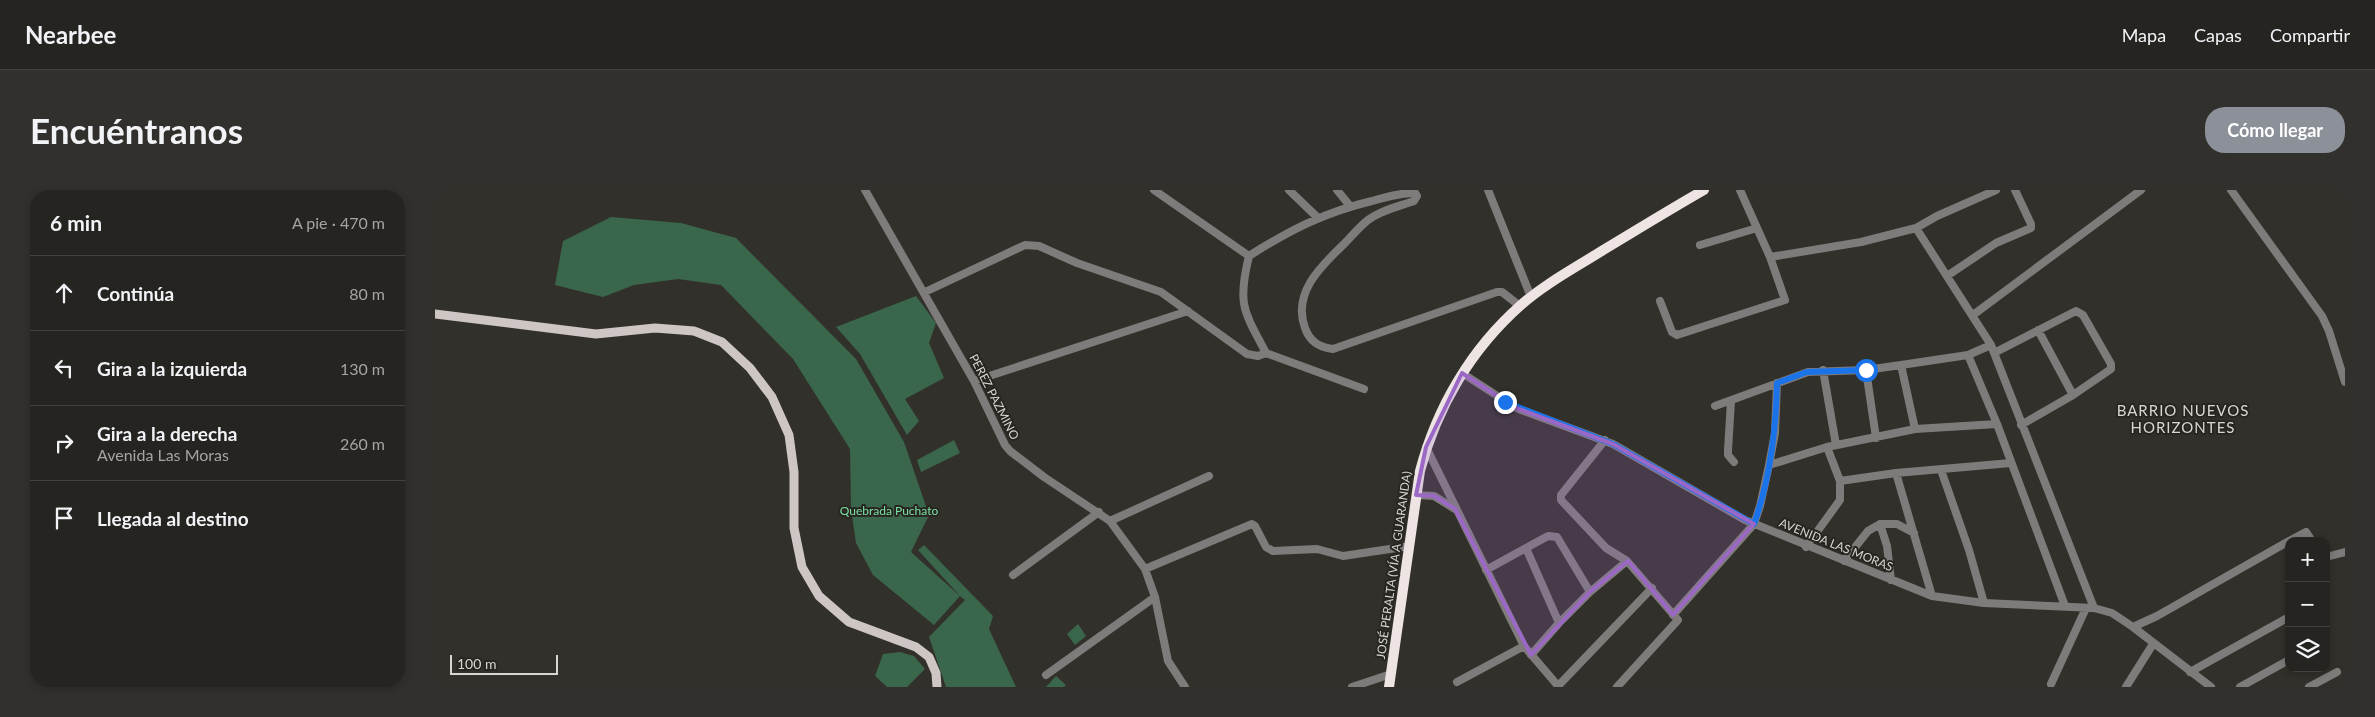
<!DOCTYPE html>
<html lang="es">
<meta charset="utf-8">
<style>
body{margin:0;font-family:Lato,sans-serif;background:#32302d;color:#f1f3f6}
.controls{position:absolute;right:15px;bottom:15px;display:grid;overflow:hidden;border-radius:10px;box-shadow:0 2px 8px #0003}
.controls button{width:45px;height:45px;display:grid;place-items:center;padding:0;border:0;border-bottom:1px solid #42413e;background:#262420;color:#f1f3f6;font:25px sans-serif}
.scale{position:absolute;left:15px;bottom:12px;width:108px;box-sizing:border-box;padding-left:5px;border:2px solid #d8d7d3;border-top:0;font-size:14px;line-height:18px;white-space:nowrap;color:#d8d7d3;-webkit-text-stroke:4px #282621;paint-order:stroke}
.stop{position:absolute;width:15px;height:15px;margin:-11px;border:4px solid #1a73e8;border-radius:50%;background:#fff}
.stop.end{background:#1a73e8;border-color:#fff;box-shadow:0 1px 5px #0008}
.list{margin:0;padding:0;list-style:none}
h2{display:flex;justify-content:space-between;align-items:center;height:65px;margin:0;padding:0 20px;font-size:21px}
h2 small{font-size:16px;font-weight:400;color:#a4a4a5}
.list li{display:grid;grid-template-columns:32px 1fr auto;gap:15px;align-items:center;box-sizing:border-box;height:75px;padding:0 20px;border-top:1px solid #42413e}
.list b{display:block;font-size:19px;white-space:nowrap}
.list p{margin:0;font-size:16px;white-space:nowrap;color:#a4a4a5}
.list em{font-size:16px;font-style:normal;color:#a4a4a5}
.icon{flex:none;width:28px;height:28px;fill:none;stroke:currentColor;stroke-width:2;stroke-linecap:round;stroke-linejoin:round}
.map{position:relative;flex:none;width:1910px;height:497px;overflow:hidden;border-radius:20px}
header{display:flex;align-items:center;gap:30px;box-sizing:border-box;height:70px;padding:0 25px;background:#262420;border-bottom:1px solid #42413e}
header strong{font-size:24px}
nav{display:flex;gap:28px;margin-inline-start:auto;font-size:18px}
.intro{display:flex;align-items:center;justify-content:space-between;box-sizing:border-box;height:120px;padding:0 30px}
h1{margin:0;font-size:35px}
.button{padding:12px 22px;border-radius:20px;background:#8c9099;color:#fff;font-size:18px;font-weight:700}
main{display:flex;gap:30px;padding:0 30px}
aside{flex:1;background:#262420;border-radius:20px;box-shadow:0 2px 8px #0003}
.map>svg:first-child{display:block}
.green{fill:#3a664b}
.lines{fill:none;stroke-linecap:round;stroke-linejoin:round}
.minor{stroke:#7f7b7b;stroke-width:8}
.major{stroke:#cec6c5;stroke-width:9}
.highway{stroke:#ede4e3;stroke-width:10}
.route{stroke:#1a73e8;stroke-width:6}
.marked{fill:#9c68c6;fill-opacity:0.2;stroke:#9c68c6;stroke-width:4;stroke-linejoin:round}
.labels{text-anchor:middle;stroke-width:4;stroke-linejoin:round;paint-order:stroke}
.street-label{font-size:12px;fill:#d8d7d3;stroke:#282621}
.park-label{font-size:12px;fill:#7ce1a3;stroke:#282621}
.quarter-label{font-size:15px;letter-spacing:1px;fill:#d8d7d3;stroke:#282621}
</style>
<header>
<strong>Nearbee</strong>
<nav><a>Mapa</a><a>Capas</a><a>Compartir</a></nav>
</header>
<div class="intro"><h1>Encuéntranos</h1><a class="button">Cómo llegar</a></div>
<main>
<aside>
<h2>6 min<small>A pie · 470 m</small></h2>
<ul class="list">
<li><svg class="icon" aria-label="ahead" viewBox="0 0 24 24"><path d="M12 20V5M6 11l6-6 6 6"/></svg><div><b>Continúa</b></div><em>80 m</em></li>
<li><svg class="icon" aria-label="left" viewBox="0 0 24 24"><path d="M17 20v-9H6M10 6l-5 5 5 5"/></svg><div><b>Gira a la izquierda</b></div><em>130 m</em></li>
<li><svg class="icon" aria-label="right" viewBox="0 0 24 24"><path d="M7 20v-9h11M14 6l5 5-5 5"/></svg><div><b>Gira a la derecha</b><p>Avenida Las Moras</p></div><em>260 m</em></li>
<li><svg class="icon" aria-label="arrive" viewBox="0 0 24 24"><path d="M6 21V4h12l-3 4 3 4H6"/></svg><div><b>Llegada al destino</b></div></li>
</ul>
</aside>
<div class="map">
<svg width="1910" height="497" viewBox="0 0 1910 497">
<rect width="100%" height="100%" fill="#32302a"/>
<path class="green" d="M176 27 246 33 301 48 421 169 469 252 494 325 476 362 525 406 483 360 489 355 558 426 554 439 581 497H511L494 447 530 410 525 406 499 435 438 385 421 353 416 319 415 259 358 169 286 95 243 89 199 95 168 107 120 95 128 51Z
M481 106 501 133 494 153 509 188 470 209 484 231 472 245 425 164 401 137Z
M519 250 525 263 486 282 482 270Z
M643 434 651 446 640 455 632 444Z
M465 462 479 466 490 479 472 497H452L440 486 448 464Z
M621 486 631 495 629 497H611Z"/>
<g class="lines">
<path class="minor" d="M430 0 539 191 570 255 575 261 609 287 675 331 710 379 720 407 733 471 750 497
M719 0 814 66
M854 0 882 27
M902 0 915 16
M1053 0 1096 107
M1796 0 1887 126 1894 141 1910 192
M1481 38 1556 155 1659 418
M1265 55 1322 38
M1335 67 1426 52 1481 38 1502 26 1561 0
M1512 86 1561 53 1596 38V34L1580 0
M490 102 590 55 604 56 642 73 726 102 812 164 823 166 831 163C809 121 802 115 814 66 855 40 890 22 937 11 951 7 965 3 980 3L982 6 979 11C965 16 946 20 933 30 924 37 917 46 909 54 886 76 857 103 870 138 875 152 884 157 898 159L1062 102H1067L1085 116
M1225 111 1237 142 1242 145 1350 110 1335 67 1305 0
M1538 125 1706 0
M1603 140 1638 205
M831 163 929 199
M1559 163 1641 121 1648 125 1676 174V179L1638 205 1586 235
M1533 165 1562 234 1630 416
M1466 175 1480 239
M1388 180 1401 255
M1431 180 1441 248
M1027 183 1081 218 1178 254 1310 330 1497 406 1549 413 1659 418 1677 423 1698 437 1776 497
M539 191 753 121
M1296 211 1293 260V265L1299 272
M1280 216 1373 182 1431 180 1466 175 1533 165 1556 155
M991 257 1089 456 1124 497
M1392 257 1480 239 1562 234
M1334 275 1340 243 1342 193
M1506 280 1534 360 1549 413
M981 305 999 306 1020 319
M675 331 774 286
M1445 334H1462L1479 343
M1854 351 1871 342 1877 351
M1371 357 1405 310V291L1461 283
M1091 358 1113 346 1122 347 1155 402
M1891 367 1910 362
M1409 371 1433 341 1445 334 1452 356 1456 390
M710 379 817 334 820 336 831 357 838 361 882 359 908 366 975 356
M1051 380 1091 358 1124 433 1096 465
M578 385 664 322
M1497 406 1461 283 1576 273
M1238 425 1319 334 1325 316 1334 275 1392 257 1405 291
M1124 433 1155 402 1192 371 1171 358 1126 310V305L1170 250
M1698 437 1722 426 1854 351
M1755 482 1854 427
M611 485 720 407
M1022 492 1089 456
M1616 494 1651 418
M1123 496 1217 398
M917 497 956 484
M1182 497 1243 430 1192 371
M1691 497 1718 454
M1805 497 1854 470
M1874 497 1902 482"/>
<path class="major" d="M0 124 161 144 220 138 259 141 287 152 315 178 337 207 354 245 359 282V338L367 377 384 406 414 432 481 457 494 467 501 483 502 497"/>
<path class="highway" d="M954 497 985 281C1002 217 1036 159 1086 115 1110 94 1138 79 1165 62 1200 41 1234 20 1269 0"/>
</g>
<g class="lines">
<path class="route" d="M1070 212 1178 254 1319 334C1335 289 1341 241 1342 193L1372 182 1431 180"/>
</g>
<path class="marked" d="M1027 183 1081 218 1178 254 1319 334 1238 425 1193 371 1155 402 1096 465 1020 319 999 306 981 305 991 257Z"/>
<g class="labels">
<g class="street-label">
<text transform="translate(559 207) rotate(63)" y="4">PEREZ PAZMINO</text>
<text transform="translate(1401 355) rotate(22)" y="4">AVENIDA LAS MORAS</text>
<text transform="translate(959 375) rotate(-82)" y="4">JOSÉ PERALTA (VÍA A GUARANDA)</text>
</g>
<g class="park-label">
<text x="454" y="325">Quebrada Puchato</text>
</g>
<g class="quarter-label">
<text x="1748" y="226">BARRIO NUEVOS<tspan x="1748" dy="17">HORIZONTES</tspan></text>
</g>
</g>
</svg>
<div class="controls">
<button>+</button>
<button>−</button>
<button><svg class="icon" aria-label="layers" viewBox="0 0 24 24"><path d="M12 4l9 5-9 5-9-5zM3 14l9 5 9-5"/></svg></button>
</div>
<div class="scale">100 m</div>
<div class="stop" style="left:1431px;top:180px"></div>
<div class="stop end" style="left:1070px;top:212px"></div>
</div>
</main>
